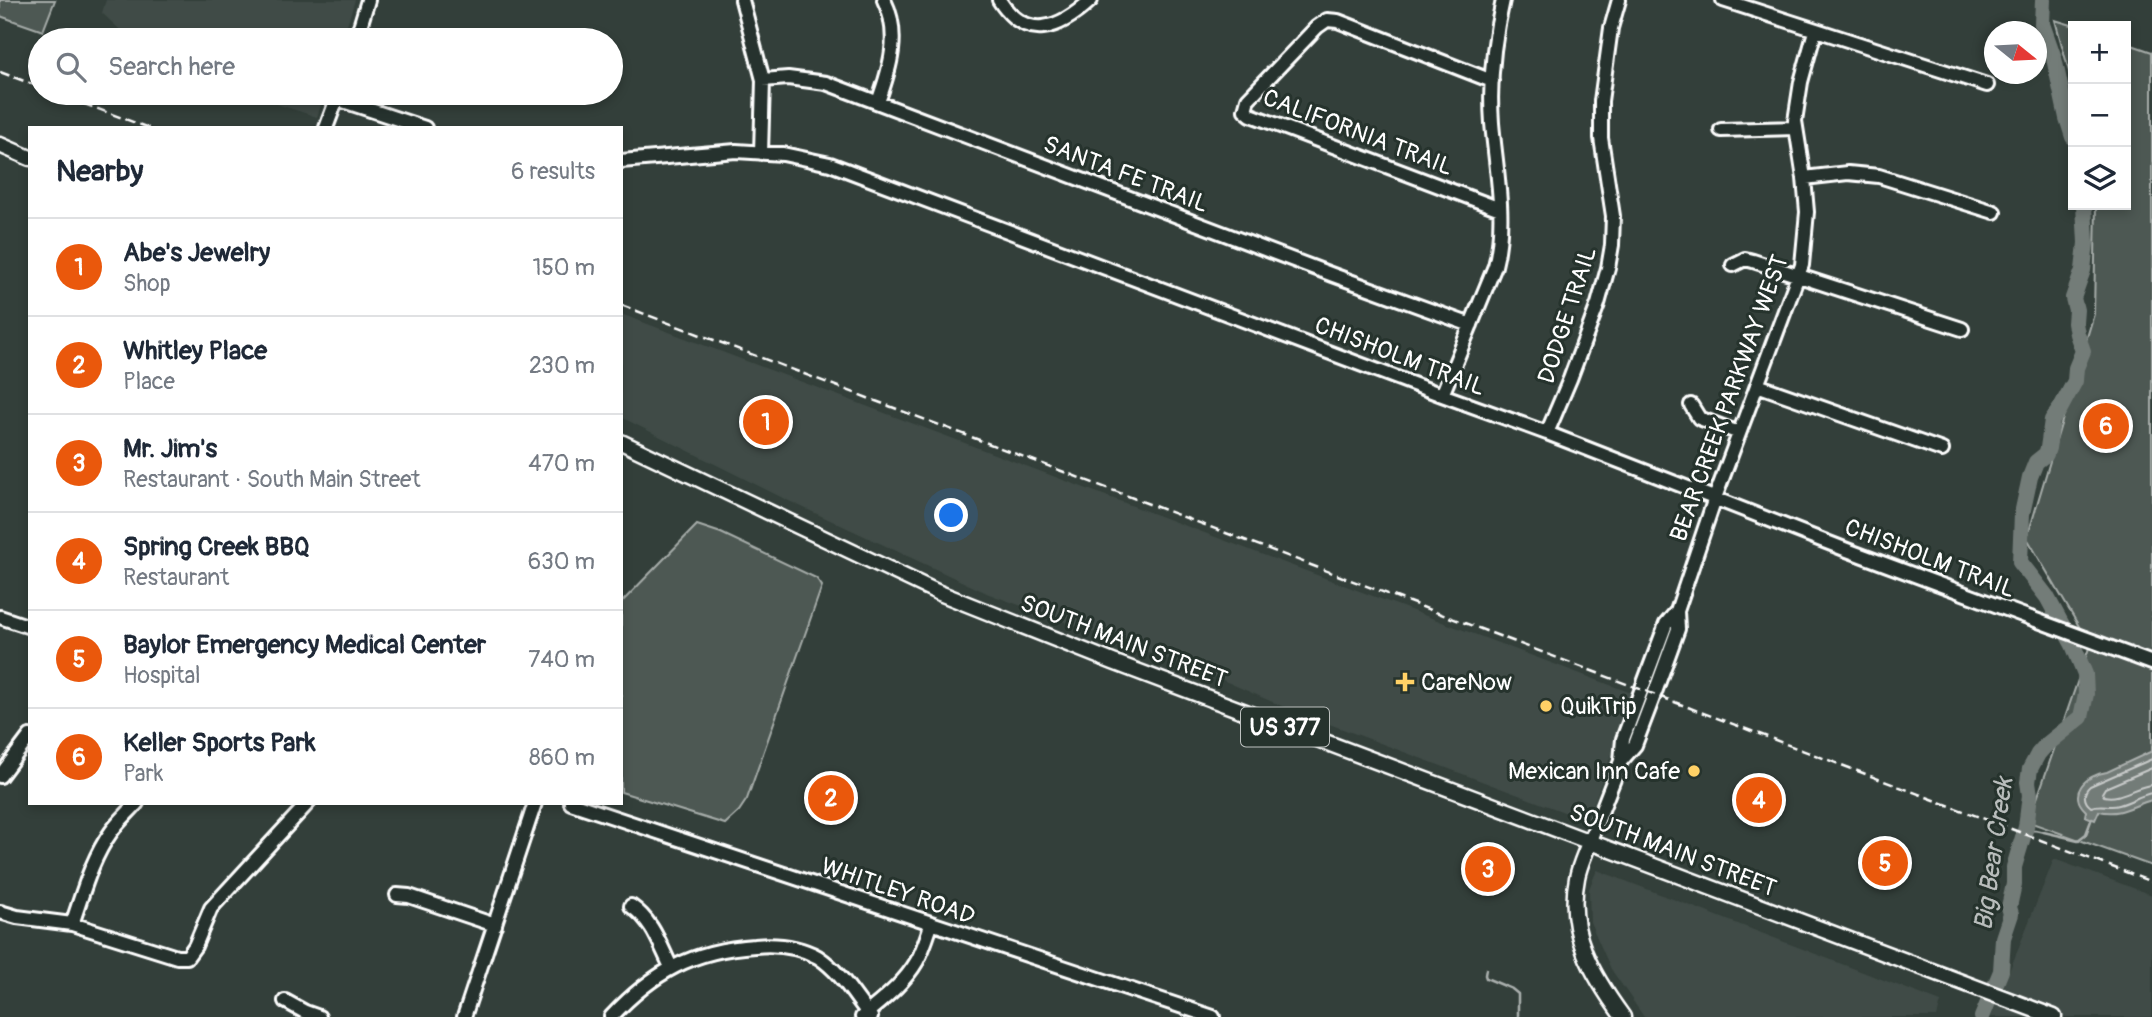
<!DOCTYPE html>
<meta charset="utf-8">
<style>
body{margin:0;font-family:Pangolin,sans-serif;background:#f6f6f7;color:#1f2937}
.controls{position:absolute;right:21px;top:21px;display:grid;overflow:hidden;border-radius:0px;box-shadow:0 4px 10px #0003}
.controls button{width:63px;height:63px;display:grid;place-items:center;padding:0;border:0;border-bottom:2px solid #e0e1e3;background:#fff;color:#1f2937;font:35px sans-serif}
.compass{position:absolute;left:1984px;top:21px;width:63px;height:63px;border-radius:50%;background:#fff;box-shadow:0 4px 10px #0003;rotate:108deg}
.you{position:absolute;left:952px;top:516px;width:24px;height:24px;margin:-18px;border:5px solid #fff;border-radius:50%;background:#1a73e8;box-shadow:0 0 0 10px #1a73e833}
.badge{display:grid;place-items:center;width:46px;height:46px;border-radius:50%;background:#ea580c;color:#fff;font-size:23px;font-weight:700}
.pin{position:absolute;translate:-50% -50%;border:4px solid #fff;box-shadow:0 2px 7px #0006}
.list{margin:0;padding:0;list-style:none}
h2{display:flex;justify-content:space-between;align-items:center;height:91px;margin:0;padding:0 28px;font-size:30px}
h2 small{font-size:23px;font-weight:400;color:#747a83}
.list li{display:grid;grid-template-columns:46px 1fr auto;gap:21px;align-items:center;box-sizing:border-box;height:98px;padding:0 28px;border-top:2px solid #e0e1e3}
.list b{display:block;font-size:26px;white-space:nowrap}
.list p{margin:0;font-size:23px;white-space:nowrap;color:#747a83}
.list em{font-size:23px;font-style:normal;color:#747a83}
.icon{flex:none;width:38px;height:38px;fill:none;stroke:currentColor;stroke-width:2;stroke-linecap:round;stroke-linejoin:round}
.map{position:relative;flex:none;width:2152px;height:1017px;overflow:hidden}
.search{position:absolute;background:#fff;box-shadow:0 4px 10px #0003;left:28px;top:28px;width:595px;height:77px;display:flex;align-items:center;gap:18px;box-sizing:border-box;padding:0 24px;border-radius:38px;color:#747a83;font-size:26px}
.panel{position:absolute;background:#fff;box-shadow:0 4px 10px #0003;left:28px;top:126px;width:595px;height:679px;border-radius:0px}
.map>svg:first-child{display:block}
.built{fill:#404c47}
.green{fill:#4d5853;stroke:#a6aca9;stroke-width:2}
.water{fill:#737b78;stroke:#abb0ae;stroke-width:2}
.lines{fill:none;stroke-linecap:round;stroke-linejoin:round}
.shore{stroke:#c7cac9;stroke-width:2}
.stream{stroke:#abb0ae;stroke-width:2.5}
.river{stroke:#737b78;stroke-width:16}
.minor-casing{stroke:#fff;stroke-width:18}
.major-casing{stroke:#fff;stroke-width:19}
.minor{stroke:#26332d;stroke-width:12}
.major{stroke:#26332d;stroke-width:14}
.rail{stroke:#fff;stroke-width:2.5;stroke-dasharray:10 5;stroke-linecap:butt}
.poi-dot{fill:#ffd166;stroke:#26332d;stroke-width:2.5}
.labels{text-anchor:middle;stroke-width:6;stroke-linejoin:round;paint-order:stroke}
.shield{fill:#26332d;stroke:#bec2c0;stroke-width:2}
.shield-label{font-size:23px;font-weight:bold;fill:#fff}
.street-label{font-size:24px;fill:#fff;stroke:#26332d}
.poi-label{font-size:24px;fill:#fff;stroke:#26332d;text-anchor:start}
.water-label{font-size:26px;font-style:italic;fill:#b9bdbc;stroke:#26332d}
</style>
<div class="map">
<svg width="2152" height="1017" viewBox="0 0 2152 1017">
<rect width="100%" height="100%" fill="#333f3a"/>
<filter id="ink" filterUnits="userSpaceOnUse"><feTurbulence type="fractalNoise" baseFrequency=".0143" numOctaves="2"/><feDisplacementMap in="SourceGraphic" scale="14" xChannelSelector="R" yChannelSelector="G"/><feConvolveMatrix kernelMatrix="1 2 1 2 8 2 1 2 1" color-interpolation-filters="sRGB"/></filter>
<g filter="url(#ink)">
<path class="built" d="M106 0H355L342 40H131L102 13Z
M243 93H325L317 117Z
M621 314 1634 694 1590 813 1580 818 1284 707 1218 678 989 594 787 500 621 417Z
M2054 859 2152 895V1017H1991Z
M1597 870 1941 1002 1937 1017H1644L1611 969 1590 922 1589 889Z"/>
<path class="green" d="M0 0H55L43 31 0 16Z
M2055 20 2075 26 2073 86Z
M2126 43 2152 52V866L2029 822 2090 645 2027 538 2094 314 2096 205H2126Z
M697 525 721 533 816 578 822 586 747 799 739 811 725 824 621 792V603Z"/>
<path class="water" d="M2152 751V800C2132 805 2122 816 2099 811L2095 820 2085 816 2086 811C2067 794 2085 775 2107 772Z"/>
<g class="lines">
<path class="shore" d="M2152 759 2090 786C2083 792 2083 801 2091 807 2101 803 2110 808 2119 805 2131 802 2140 795 2152 793
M2152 768 2105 788 2102 793 2104 796C2121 800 2135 786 2152 785"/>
<path class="stream" d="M2026 831 2035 830 2078 840 2086 834 2092 818
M1486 969 1485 975 1486 978 1512 989 1518 994V1017"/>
<path class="river" d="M2043 0 2042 24 2054 58 2067 118 2073 137
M1982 1017 2001 971 2003 938 2011 914 2009 907 2014 884V867L2026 827 2030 795 2028 782 2030 769 2038 754 2045 746 2081 717 2086 694 2085 674 2073 645 2047 597 2020 562 2022 514 2030 477 2036 462 2046 454 2048 448 2052 420 2060 409 2075 381 2076 368 2083 351 2077 334 2075 323 2076 310 2073 298 2083 270 2086 243 2084 205"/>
<defs>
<path id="minor" d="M742 0 763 80 761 153
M999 0C1026 42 1059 30 1091 0
M1723 0 1987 85
M356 40 368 0
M763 80 788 78 826 83 1333 275 1471 325
M1492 81 1338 21 1327 20 1317 27 1248 99 1245 110 1251 115 1500 209
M337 99 425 128
M878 102C890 69 901 34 884 0
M326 128 339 93
M1721 130 1795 128
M621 161 736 151 783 154 830 164 1442 395 1547 433 1847 550 2152 663
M1804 178 1848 173 1879 176 1994 212
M1733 265 1745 259 1753 261 1962 329
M1757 385 1942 450
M1442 395 1495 266C1507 220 1496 170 1492 123 1489 82 1494 39 1503 0
M1691 405 1699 418 1739 433
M1547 433 1570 379 1598 304 1608 268 1612 245 1613 216 1601 138V101L1611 28 1619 0
M0 617 30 627
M1621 761 1635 745 1654 695 1678 629 1677 611
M0 776 30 736
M571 803 1213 1017
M1589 843 1621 761 1623 739 1666 624 1677 611 1715 498 1802 265 1807 212 1804 178 1795 121 1801 82 1815 31
M397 895 409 896 495 925
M631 906C653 921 660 945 671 967
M0 912 17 917 72 924 177 957H187L195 946 211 908 308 803
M72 924C83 893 91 860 111 832 118 822 128 813 137 803
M285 1001 305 1012 319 1017
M464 1017 535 803
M611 1017C653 972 693 950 755 946 777 944 798 946 818 957 841 972 854 996 871 1017
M862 1017C882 1000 903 985 917 961 923 950 927 937 931 925"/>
<path id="major" d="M0 145 30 158
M621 442 937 592 1113 662 2054 1017
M1589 843C1585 854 1579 866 1577 878 1566 932 1593 976 1623 1017"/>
</defs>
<use href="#minor" class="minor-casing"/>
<use href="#major" class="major-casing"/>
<use href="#minor" class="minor"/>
<use href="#major" class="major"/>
<path class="rail" d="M0 72 40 87
M55 93 149 128
M621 305 2152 882"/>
</g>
</g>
<g class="poi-dot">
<path d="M1401.5 671.5h7v7h7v7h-7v7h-7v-7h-7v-7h7z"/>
<circle cx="1546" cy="706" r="7"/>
<circle cx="1694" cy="771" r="7"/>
</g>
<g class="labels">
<rect class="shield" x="1241" y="707.5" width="88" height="39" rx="5"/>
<g class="shield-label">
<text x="1285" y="735">US 377</text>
</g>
<g class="street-label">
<text transform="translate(1358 132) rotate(21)" y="8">CALIFORNIA TRAIL</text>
<text transform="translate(1126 174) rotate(21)" y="8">SANTA FE TRAIL</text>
<text transform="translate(1567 315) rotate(-72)" y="8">DODGE TRAIL</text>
<text transform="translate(1400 356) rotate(21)" y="8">CHISHOLM TRAIL</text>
<text transform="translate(1729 398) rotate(-70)" y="8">BEAR CREEK PARKWAY WEST</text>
<text transform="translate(1930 558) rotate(21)" y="8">CHISHOLM TRAIL</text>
<text transform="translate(1124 641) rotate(21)" y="8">SOUTH MAIN STREET</text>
<text transform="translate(1673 850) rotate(21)" y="8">SOUTH MAIN STREET</text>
<text transform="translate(898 891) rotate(19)" y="8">WHITLEY ROAD</text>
</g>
<g class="poi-label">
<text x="1421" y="690">CareNow</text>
<text x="1560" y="714">QuikTrip</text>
<text x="1680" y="779" text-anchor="end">Mexican Inn Cafe</text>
</g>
<g class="water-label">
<text transform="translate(1993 854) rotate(-82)" y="9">Big Bear Creek</text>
</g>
</g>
</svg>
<div class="controls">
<button>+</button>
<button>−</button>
<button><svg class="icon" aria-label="layers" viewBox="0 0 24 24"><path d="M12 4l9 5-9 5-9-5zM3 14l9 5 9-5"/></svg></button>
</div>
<svg class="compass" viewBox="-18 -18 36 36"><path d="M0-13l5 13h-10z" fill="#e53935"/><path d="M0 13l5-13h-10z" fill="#747a83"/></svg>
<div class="you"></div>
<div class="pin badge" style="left:766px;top:422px">1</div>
<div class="pin badge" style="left:831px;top:798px">2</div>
<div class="pin badge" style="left:1488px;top:869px">3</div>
<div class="pin badge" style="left:1759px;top:800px">4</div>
<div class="pin badge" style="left:1885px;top:863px">5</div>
<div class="pin badge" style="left:2106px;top:426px">6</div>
<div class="search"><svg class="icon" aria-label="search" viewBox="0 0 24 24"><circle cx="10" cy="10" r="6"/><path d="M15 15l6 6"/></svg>Search here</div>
<section class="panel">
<h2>Nearby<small>6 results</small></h2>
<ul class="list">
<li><span class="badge">1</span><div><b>Abe's Jewelry</b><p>Shop</p></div><em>150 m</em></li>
<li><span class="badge">2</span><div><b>Whitley Place</b><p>Place</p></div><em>230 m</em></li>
<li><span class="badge">3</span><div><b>Mr. Jim's</b><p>Restaurant · South Main Street</p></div><em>470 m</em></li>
<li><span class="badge">4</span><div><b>Spring Creek BBQ</b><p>Restaurant</p></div><em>630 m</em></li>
<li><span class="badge">5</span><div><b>Baylor Emergency Medical Center</b><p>Hospital</p></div><em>740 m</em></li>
<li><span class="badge">6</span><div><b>Keller Sports Park</b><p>Park</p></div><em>860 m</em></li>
</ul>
</section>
</div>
